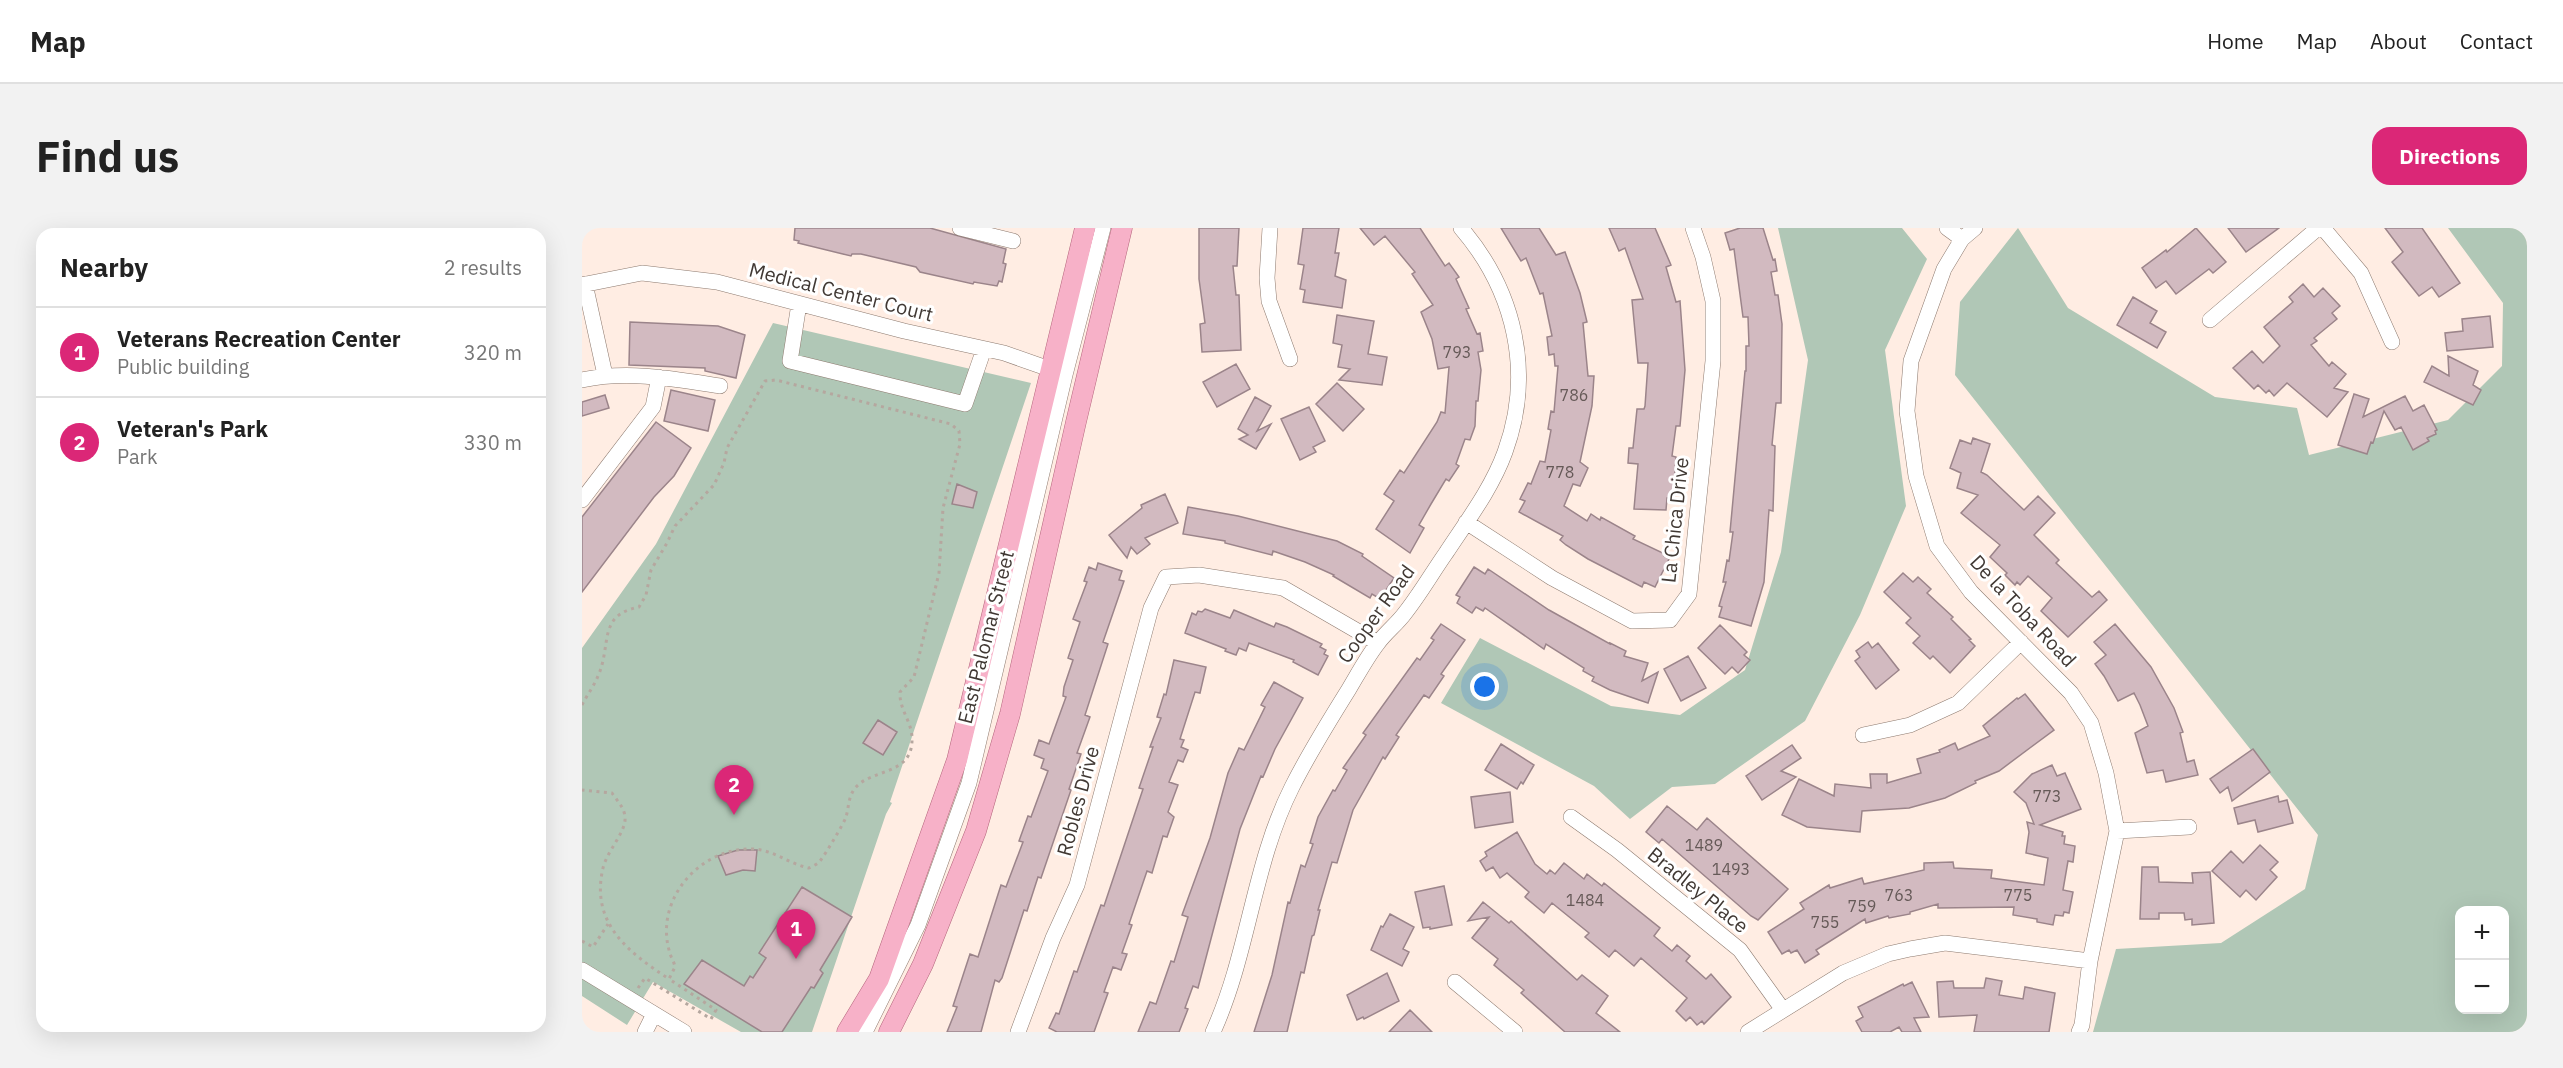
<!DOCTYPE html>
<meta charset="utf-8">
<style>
body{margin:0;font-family:"IBM Plex Sans",sans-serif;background:#f2f2f2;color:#222}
.controls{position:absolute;right:18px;bottom:18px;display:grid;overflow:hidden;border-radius:12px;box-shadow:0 6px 24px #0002}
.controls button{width:54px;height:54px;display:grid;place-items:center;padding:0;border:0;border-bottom:2px solid #e0e0e0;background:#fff;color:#222;font:30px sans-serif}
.you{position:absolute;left:903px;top:459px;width:21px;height:21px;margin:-15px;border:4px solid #fff;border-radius:50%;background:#1a73e8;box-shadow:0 0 0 9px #1a73e833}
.badge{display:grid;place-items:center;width:39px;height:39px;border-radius:50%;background:#db2777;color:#fff;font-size:20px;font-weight:700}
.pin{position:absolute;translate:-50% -50px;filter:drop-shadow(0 2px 3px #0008)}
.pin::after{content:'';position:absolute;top:32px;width:21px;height:18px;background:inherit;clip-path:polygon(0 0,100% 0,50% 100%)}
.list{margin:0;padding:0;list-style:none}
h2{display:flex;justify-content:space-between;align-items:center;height:78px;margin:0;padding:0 24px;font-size:26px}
h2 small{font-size:20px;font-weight:400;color:#767676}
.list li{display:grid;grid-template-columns:39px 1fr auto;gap:18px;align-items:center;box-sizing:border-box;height:90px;padding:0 24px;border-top:2px solid #e0e0e0}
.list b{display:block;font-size:22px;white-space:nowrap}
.list p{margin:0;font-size:20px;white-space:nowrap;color:#767676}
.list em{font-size:20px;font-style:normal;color:#767676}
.map{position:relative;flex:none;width:1945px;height:804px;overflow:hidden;border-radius:18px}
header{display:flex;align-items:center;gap:36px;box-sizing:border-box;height:84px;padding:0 30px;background:#fff;border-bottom:2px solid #e0e0e0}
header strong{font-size:28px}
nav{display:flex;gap:33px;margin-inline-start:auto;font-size:21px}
.intro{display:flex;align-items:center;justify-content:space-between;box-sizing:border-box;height:144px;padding:0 36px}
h1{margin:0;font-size:42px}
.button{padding:15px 27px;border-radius:18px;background:#db2777;color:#fff;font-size:21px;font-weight:700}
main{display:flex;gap:36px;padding:0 36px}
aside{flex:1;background:#fff;border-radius:18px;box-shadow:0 6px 24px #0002}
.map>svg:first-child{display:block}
.green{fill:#b0c7b6;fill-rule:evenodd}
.building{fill:#d2bac0;stroke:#9b848a;stroke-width:1.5}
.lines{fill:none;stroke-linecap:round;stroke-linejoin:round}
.minor-casing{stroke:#8d7a6f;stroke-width:16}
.major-casing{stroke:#b4657c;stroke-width:21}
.path{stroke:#b5a79f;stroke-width:3;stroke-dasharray:3 4.5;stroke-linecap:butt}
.minor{stroke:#fff;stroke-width:15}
.major{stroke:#f7b1c8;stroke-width:20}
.labels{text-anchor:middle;stroke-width:6;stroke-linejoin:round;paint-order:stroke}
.number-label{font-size:16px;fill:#655957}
.street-label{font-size:20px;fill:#413934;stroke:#fff}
</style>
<header>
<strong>Map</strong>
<nav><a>Home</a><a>Map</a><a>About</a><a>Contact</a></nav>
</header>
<div class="intro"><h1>Find us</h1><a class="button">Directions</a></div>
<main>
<aside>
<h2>Nearby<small>2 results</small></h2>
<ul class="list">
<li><span class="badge">1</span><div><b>Veterans Recreation Center</b><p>Public building</p></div><em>320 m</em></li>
<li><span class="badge">2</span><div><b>Veteran's Park</b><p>Park</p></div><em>330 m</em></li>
</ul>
</aside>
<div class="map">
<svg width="1945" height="804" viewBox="0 0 1945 804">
<rect width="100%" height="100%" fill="#ffede3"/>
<path class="green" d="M1196 0H1320L1345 31 1303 122 1324 278 1278 387 1223 493 1133 556 1090 559 1048 591 1012 558 859 475 898 410 1029 478 1098 487 1163 442 1199 324 1226 132Z
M1436 0 1486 80 1633 169 1715 180 1727 227 1866 192 1920 138 1921 75 1866 0H1945V800L1942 804H1511L1534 721 1639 715 1723 661 1736 607 1373 147 1378 74ZM1878 682H1922V782H1878Z
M191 95 449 155 308 574 310 575 304 586 230 804H159L71 754 45 797 0 768V420L74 316Z"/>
<path class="building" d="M213 0H348L424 21 421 35 424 36 420 54 417 53 415 58 392 54 391 56 338 44 334 39 279 26H270L269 28 216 15 217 13 212 12Z
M617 0H657L655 38H651L654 67H657L659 122 620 124 618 96 623 95 617 51Z
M721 0H757L753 25H757L753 48 764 52 760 80 721 74 723 62 718 61 722 37 716 36Z
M778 0H838L863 38 867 35 877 49 874 51 887 80 884 81 895 106 898 105 901 123 896 124 899 142 896 173H894L893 198 888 212 883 211 874 236 877 238 867 253 864 251 849 276 837 297 842 300 828 325 794 301 812 273 802 266 818 242 822 245 855 194 859 184 863 185 867 139 856 141 850 111 839 84 851 77 830 46 833 44 803 8 792 17Z
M919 0H957L974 27 983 24 998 65 1005 94 1001 95 1006 148H1012L1010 178 998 234 1006 240 998 258 991 256 982 278 1005 293 1009 286 1018 292 1019 289 1053 308 1051 311 1083 326 1082 328 1087 331 1073 359 1062 354 1060 359 1006 331 984 317 978 312 981 308 937 284 943 273 938 271 946 255 949 256 958 233 963 234 969 202 966 201 969 183 972 184 976 138H973L972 126 967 127 965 109 970 108 961 65 958 66 944 30 939 33Z
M1027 0H1073L1089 37 1084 39 1094 74 1098 73 1103 142 1098 198H1094L1090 228 1094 229 1091 270H1085L1084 282 1052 281 1056 236 1046 235 1047 220H1051L1055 181H1062L1063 178 1066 135H1056L1050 72 1061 71 1043 20 1037 23Z
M1158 0H1181L1191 32 1193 31 1195 43 1189 44 1193 67H1196L1200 96 1199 175H1194L1190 217 1193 218 1191 283 1187 282 1182 354 1169 398 1137 389 1140 379 1137 378 1144 354H1141L1145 332 1147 333 1151 304H1148L1163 143H1164V118H1167L1166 89H1161L1152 21 1148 22 1143 5Z
M1614 0 1644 34 1631 45 1627 41 1594 66 1584 53 1574 60 1560 40 1584 22 1585 24Z
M1646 0H1697L1664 24Z
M1803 0H1840L1878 55 1857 69 1850 59 1837 68 1810 34 1821 24Z
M1721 56 1732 69 1741 60 1758 78 1750 85 1755 91 1732 110 1735 113 1729 117 1747 138 1750 134 1764 146 1752 160 1766 164 1745 189 1705 155 1692 168 1687 162 1684 165 1676 157 1672 161 1651 140 1670 123 1681 135 1698 118 1682 99 1711 74 1707 69Z
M1551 69 1575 83 1568 95 1584 104 1575 120 1535 97Z
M755 87 792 93 786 126 805 129 800 157 757 152 768 141 756 139 760 117 751 115Z
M1908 88 1911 119 1865 123 1863 105 1881 103 1880 91Z
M48 94 136 98 163 107 154 150 123 143V140L47 137Z
M1866 128 1896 143 1891 157 1899 162 1891 177 1842 154 1850 138 1867 148Z
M654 136 668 161 635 179 621 154Z
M755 155 782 181 761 203 734 176Z
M89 162 133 172 126 203 82 193Z
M1772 166 1787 171 1781 189 1823 168 1831 183 1842 177 1855 202 1853 203 1854 206 1845 210 1847 213 1831 222 1819 199 1813 202 1802 183 1791 215 1789 214 1785 226 1756 217Z
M23 167 27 180 0 188V174Z
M673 169 689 178 675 203 689 196 674 221 657 211 666 207 656 201Z
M727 179 743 213 731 219 734 224 718 232 699 191Z
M74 194 109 220 92 248 72 269 0 364V289Z
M1391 210 1408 216 1399 244 1405 247 1442 282 1456 268 1473 285 1452 307 1477 332 1474 335 1510 369 1517 363 1525 372 1486 409 1459 383 1470 370 1446 348 1438 357 1435 354 1433 357 1423 347 1425 345 1408 329 1418 317 1379 285 1396 267 1375 260 1379 245 1368 240 1378 212 1389 216Z
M375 256 395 264 391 280 370 276Z
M583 266 596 295 563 310 568 316 555 326 549 319 545 330 527 307 560 280 559 277Z
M606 279 656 288 755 313 781 326 780 328 812 350 800 368 797 366 795 369 790 366 788 370 751 348 752 347 723 334 691 323 690 327 643 315V313L601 306Z
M516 335 540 343 537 352 542 353 521 414 526 416 503 487 508 489 495 525 499 526 487 561 489 562 459 650 456 649 445 683 442 682 420 750 417 754 413 752 399 804H365L375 779 371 778 388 726 396 729 419 657 424 659 441 614 437 613 446 588 449 589 466 543 459 540 462 531 452 527 457 512 467 516 484 469 481 468 482 459 491 432 486 430 498 394 491 391 505 354 502 353 507 339 514 342Z
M892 339 903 346 906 341 967 382 1028 416V415L1044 423 1042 428 1066 435 1060 453 1076 444 1066 475 1028 462 1010 453 1012 449 1001 443 1002 440 964 416 962 421 903 380 901 383 894 379 890 385 875 375 878 369 874 367Z
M1321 345 1331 354 1336 349 1349 361 1345 365 1371 389 1369 391 1389 411 1387 412 1393 418 1368 445 1351 428 1348 431 1331 415 1338 408 1324 395 1329 390 1302 364Z
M623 381 648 390 652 382 692 399 694 395 705 399 740 416 738 419 744 422 742 426 746 428 736 447 711 434 712 432 667 415 664 423 657 420 654 427 643 423 644 421 603 405 610 385 614 387 616 383 620 384Z
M859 396 883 412 859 446 862 448 847 470 842 467 814 507 817 509 803 531 801 529 771 582 755 635 750 634 736 682H738L732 707 730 708 722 745 719 744 705 804H672L690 747 706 674 708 675 719 637 723 639 731 616 728 615 736 589 751 562 753 563 765 542 761 540 784 507 781 505 835 430 838 432 852 412 849 410Z
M1533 396 1569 439 1592 480 1601 504 1598 505 1605 534 1612 532 1616 547 1584 554 1581 542 1565 545 1553 505 1566 498 1558 477 1552 465 1536 473 1522 448 1513 436 1524 427 1512 414Z
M1138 397 1165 424 1162 427 1168 432 1156 445 1150 439 1143 446 1116 420Z
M1286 414 1290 420 1296 415 1317 442 1294 461 1273 433 1278 429 1274 423Z
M1106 428 1124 460 1099 473 1082 441Z
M592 432 624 439 618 465 613 464 598 511 602 512 599 519 606 522 601 534 596 532 587 554 596 557 586 584 592 589 585 609 581 608 570 645 565 643 547 696 550 697 540 725 545 726 539 742 531 739 522 764 526 765 512 804H475L467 800 474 785 477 786 492 743 495 744 519 677 522 678 561 561 557 560 571 519H568L579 490 575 489 582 466 584 467Z
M692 454 721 470 693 521 681 549 679 548 658 601 616 760 611 758 603 780 606 781 597 804H556L568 774 574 776 589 733 592 734 606 689 600 687 628 610 646 545 657 520 662 522 683 479 679 477Z
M1443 466 1472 502 1417 543 1393 553 1394 555 1363 570 1327 580 1280 583 1278 604 1225 599 1200 587 1217 551 1252 568 1253 556 1289 560 1288 546H1305V555L1339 545 1335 531 1358 524 1357 522 1373 515 1376 522 1408 508 1401 498 1435 470 1436 471Z
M296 492 315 504 301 527 281 515Z
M919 516 952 537 941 556 939 554 935 561 903 542Z
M1210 517 1219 530 1199 543 1214 549 1180 572 1164 548Z
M1671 521 1688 544 1650 573 1646 559 1638 565 1628 551Z
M1470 537 1475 548 1483 545 1499 581 1458 597 1481 604 1480 608H1483L1482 616 1493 618 1491 634 1486 633 1481 662 1491 664 1487 685 1482 684 1481 688 1473 687 1471 697 1455 694V691L1431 687 1432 679 1356 680V676L1328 684V686L1307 690 1306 688 1284 695 1283 691 1234 722 1237 726 1223 735 1215 722 1209 725 1207 722 1200 726 1186 704 1222 681 1218 675 1247 657 1248 660 1280 650 1282 656 1342 642V635L1371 634 1372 640 1410 642 1409 650 1462 657 1466 630 1444 625 1447 604 1445 594 1452 596 1444 575 1432 564 1450 546Z
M928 564 931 594 893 600 889 569Z
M1696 568 1697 574 1705 572 1711 595 1676 604 1673 592 1656 596 1652 580Z
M1085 578 1115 602 1125 590 1206 661 1176 692 1169 688 1080 611 1077 615 1064 604Z
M935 604 953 636 965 646 968 642 973 646 982 635 1002 651 1005 646 1020 658 1022 655 1078 700 1072 708 1090 723 1095 717 1108 728 1104 733 1124 751 1129 746 1149 769 1122 796 1120 793 1115 797 1108 789 1104 793 1094 783 1105 770 1059 730 1052 738 1033 722 1027 729 1003 709 1007 705 970 675 962 685 943 669 947 664 925 645 918 650 911 639 904 643 898 633 905 628 903 624Z
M1678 617 1696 634 1688 642 1695 649 1674 672 1664 662 1658 669 1630 643 1649 623 1661 635Z
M156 622H175L173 643 161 642 144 647 136 628Z
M1560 639H1576L1577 654 1611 655 1610 645 1628 644 1632 695 1610 697V691L1603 692 1602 685H1577V691H1558Z
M862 658 870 697 848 701V699L841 700 833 664Z
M220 659 270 689 238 742 241 745 232 760 229 759 200 804H180L102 756 120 732 162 758 168 748 171 750 184 730 177 725Z
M901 674 927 695 929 693 995 752 1000 747 1026 768 1014 785 1038 804H983L939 765 942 762 912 737 916 731 890 710 907 689 886 693Z
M808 686 832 699 821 721 827 724 820 738 789 722 799 698 801 699Z
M805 745 817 773 782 791 781 789 775 792 765 767Z
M1404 750 1420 753 1417 767 1441 771 1443 759 1473 765 1467 804H1392L1395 787 1357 789 1355 754 1371 753 1372 760H1402Z
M1330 754 1347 789 1332 790 1339 804H1320L1317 799 1308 804H1280L1274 793 1281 789 1276 779 1321 756 1322 758Z
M828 782 850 804H807Z"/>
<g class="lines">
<defs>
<path id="minor" d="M378 0 431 13
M688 0 685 50 687 73 708 131
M1365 0 1380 11
M1393 0 1380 11 1362 41 1329 133 1325 183 1334 248 1355 318 1389 364 1489 465 1509 495 1524 545 1535 603 1508 733 1500 797 1497 804
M1741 0 1779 45 1810 114
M3 56 23 147
M0 57 60 45 135 54 322 103 422 125 479 145
M217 76 208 133 383 176 402 121
M1628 92 1736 0
M0 152C45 142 93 151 138 158
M0 272 71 179 77 149
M884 294 970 350 1050 393 1088 392 1107 366 1131 133V73L1121 29 1111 0
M1281 507 1328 497 1376 475 1439 414
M989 589 1035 622 1158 722 1201 782
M1535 603 1607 599
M0 742 102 804
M873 754 933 804
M63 804 72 786
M283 804 336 697 387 555 483 147 521 0
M436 804 471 710 495 657 569 380 584 349 617 347 701 360 796 415
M631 804C667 725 671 636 710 559 727 525 747 493 767 461 776 446 785 429 796 415 804 404 815 396 823 385 838 366 850 345 864 325 885 293 910 260 923 224 952 145 933 63 879 0
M1166 804 1261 745 1306 726 1328 721 1363 715 1508 733"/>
<path id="major" d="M265 804 297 751 375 532 503 0
M307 804 341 736 394 603 428 486 494 194 540 0"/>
</defs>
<use href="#minor" class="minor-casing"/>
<use href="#major" class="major-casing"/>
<path class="path" d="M0 477C5 467 12 458 16 448 30 417 15 387 57 379L64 367 69 342 85 315 93 298 132 257 142 235 145 220 183 153 194 152 369 196 377 203 378 216 361 280 357 345 332 449 318 464C317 482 331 495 330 512 330 547 290 541 274 559 266 568 267 579 264 589 262 595 243 627 238 633 236 636 231 638 227 640 207 636 192 622 171 621 119 619 73 670 87 722 88 728 92 733 93 739L87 751C46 724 8 695 21 640 25 624 41 607 43 593 44 581 36 574 30 565L0 562
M0 713 11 719 26 696
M56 760 63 750 129 791 134 782 87 751"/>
<use href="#minor" class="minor"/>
<use href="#major" class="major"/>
</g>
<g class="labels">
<g class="number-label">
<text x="875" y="130">793</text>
<text x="992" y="173">786</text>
<text x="978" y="250">778</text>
<text x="1465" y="574">773</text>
<text x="1122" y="623">1489</text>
<text x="1149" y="647">1493</text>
<text x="1317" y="673">763</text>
<text x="1436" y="673">775</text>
<text x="1003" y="678">1484</text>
<text x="1280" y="684">759</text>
<text x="1243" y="700">755</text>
</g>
<g class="street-label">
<text transform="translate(259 64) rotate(14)" y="7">Medical Center Court</text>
<text transform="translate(1093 292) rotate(-84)" y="7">La Chica Drive</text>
<text transform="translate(1441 383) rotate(47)" y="7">De la Toba Road</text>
<text transform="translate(794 386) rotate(-54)" y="7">Cooper Road</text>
<text transform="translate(404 409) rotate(-76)" y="7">East Palomar Street</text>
<text transform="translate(496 573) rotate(-75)" y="7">Robles Drive</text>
<text transform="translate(1116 662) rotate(39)" y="7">Bradley Place</text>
</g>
</g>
</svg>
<div class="controls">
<button>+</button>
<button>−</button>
</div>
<div class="you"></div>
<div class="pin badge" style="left:214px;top:731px">1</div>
<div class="pin badge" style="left:152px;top:587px">2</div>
</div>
</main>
